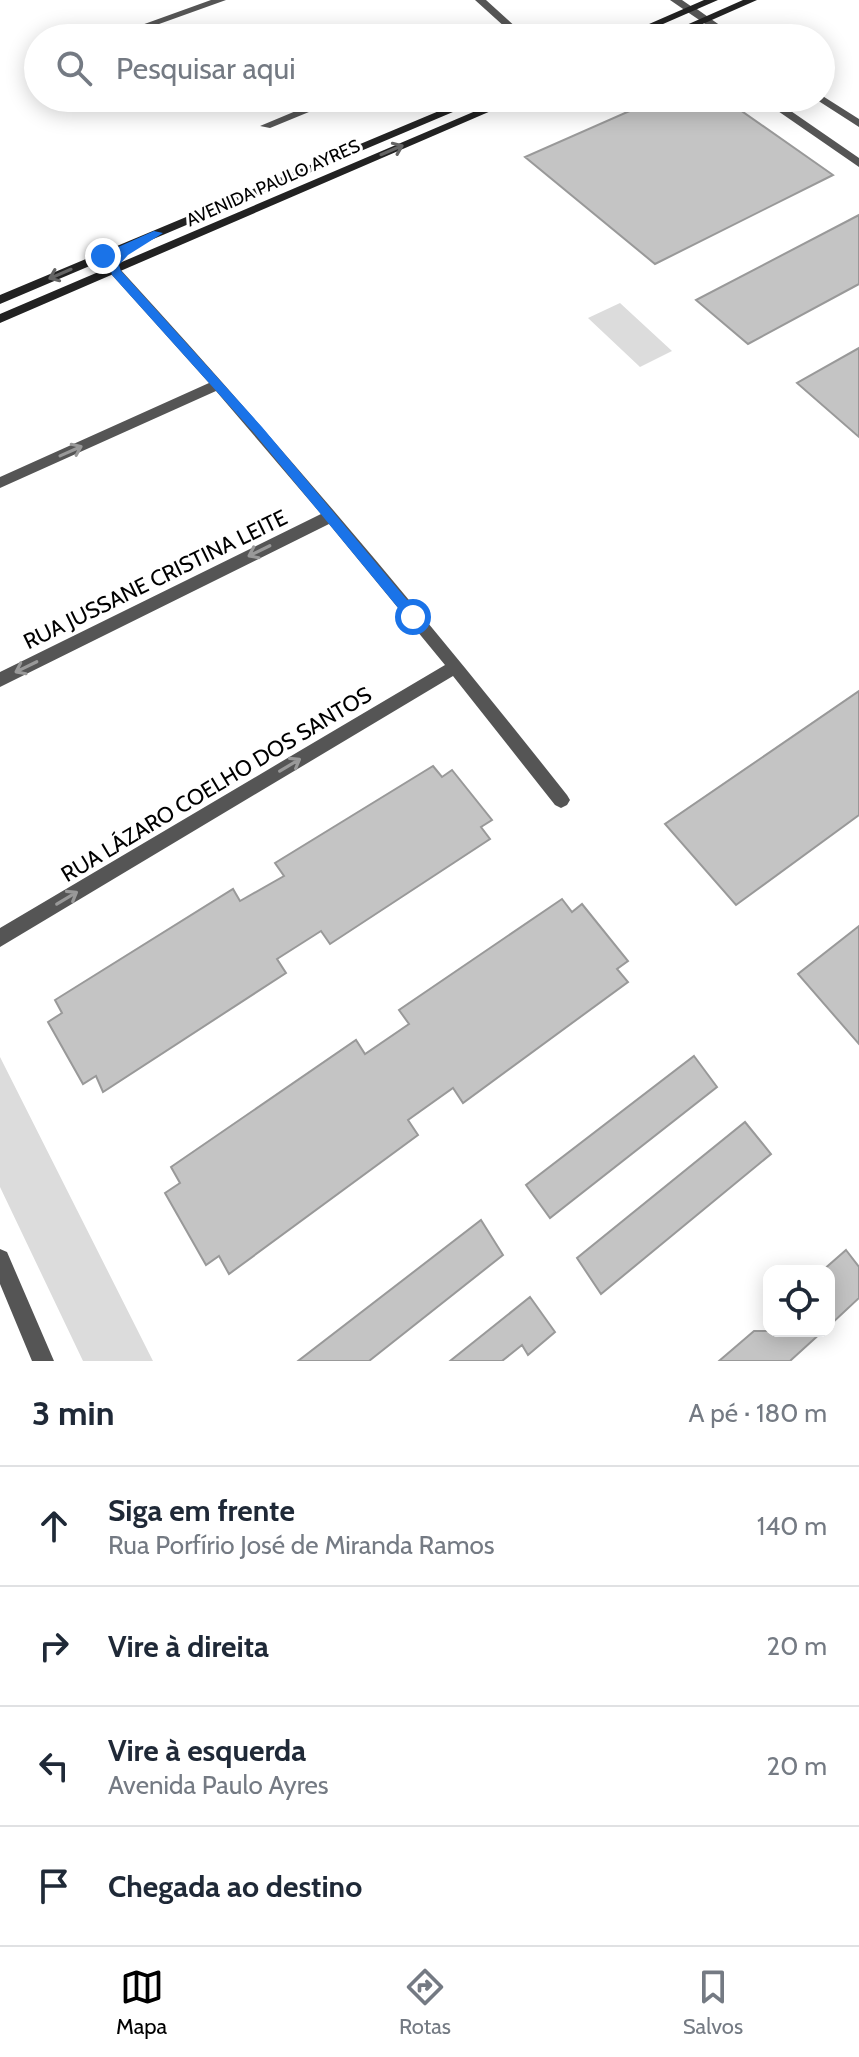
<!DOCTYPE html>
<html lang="pt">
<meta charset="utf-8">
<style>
body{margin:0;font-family:Cabin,sans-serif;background:#f6f6f7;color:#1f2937}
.controls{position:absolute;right:24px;bottom:24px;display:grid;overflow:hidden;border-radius:16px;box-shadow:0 4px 20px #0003}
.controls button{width:72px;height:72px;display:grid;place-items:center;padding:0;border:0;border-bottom:2px solid #e0e1e3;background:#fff;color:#1f2937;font:40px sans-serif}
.stop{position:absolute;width:24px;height:24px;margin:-18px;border:6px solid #1a73e8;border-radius:50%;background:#fff}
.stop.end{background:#1a73e8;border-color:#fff;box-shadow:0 2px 8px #0008}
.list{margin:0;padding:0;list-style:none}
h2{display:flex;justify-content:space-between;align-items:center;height:104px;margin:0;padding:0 32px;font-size:34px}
h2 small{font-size:26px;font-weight:400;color:#747a83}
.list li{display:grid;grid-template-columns:52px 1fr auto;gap:24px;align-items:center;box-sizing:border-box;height:120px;padding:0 32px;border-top:2px solid #e0e1e3}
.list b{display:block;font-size:30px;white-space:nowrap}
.list p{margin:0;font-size:26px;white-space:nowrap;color:#747a83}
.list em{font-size:26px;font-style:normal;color:#747a83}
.icon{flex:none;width:44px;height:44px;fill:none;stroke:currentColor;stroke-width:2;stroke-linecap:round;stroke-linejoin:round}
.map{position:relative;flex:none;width:859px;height:1361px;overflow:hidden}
.search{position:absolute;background:#fff;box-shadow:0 4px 20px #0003;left:24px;right:24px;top:24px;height:88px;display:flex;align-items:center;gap:20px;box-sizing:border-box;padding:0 28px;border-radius:44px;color:#747a83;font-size:30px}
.sheet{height:584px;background:#fff}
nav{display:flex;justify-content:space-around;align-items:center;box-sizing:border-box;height:112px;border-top:2px solid #e0e1e3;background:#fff;font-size:22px;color:#747a83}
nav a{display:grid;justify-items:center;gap:4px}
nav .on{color:#000}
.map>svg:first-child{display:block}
.green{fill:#dcdcdc}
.building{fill:#c4c4c4;stroke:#999;stroke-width:2}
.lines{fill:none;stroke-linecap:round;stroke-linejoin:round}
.lane{fill:#555;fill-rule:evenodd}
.street{fill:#555;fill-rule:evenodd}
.secondary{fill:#222;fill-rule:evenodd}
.oneway{stroke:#646464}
.oneway2{stroke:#999}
.route{fill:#1a73e8}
.labels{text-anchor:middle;stroke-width:6;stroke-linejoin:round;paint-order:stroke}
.far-street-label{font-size:18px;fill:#000;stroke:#fff}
.street-label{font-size:22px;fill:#000;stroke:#fff}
</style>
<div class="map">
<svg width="859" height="1361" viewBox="0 0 859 1361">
<rect width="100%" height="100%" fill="#fff"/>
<path class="green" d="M620 303 672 351 640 367 588 318Z
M0 1057 153 1361H83L0 1187Z"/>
<path class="building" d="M659 98H723L833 175 655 264 525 157Z
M859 215V284L748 344 696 300Z
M859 348V437L797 383Z
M859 691V815L736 905 665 824Z
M433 766 442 777 452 770 492 820 481 827 490 839 330 944 321 931 277 959 286 973 103 1092 96 1076 83 1084 48 1022 62 1013 55 1000 233 889 240 901 284 876 275 863Z
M562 899 572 912 582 904 628 961 617 969 628 982 463 1103 453 1088 408 1120 418 1135 229 1274 219 1256 206 1265 165 1193 180 1183 171 1167 356 1040 365 1054 409 1024 399 1010Z
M859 926V1044L798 974Z
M694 1056 717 1087 550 1218 526 1185Z
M745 1122 771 1154 601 1294 577 1258Z
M481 1220 503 1255 369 1361H298Z
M846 1250 859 1267V1298L829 1326V1271H822Z
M530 1297 555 1332 528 1355 522 1345 502 1361H450Z
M754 1331H823L790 1361H719Z"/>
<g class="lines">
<path class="lane" d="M211 0H226L134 33 125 31Z
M475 0H486L528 38H517L511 33 499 38H485L506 28Z
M670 0H682L695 9 686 11Z
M327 98H343L270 128 260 126Z
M759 98H772L859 158V167Z"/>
<path class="street" d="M686 7H694L738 38H726L686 11Z
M821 95 859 119V127L817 100 815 98H821Z
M116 268 120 269C276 439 424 614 567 795L570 800 567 805 561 808 555 805 453 676 0 947V928L445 665 329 524 0 687V672L321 514 216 391 0 488V477L209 383 112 275V269Z
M0 1249 7 1252 54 1361H32L0 1284Z"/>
<path class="secondary" d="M704 0H718L631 38H617Z
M743 0H757L671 38H657Z
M470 98H486L0 304V295Z
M506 98H521L0 323V314Z"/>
</g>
<defs><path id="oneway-shaft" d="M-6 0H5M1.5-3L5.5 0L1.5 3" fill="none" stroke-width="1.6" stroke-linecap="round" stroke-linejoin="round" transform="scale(2)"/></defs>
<g class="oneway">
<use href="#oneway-shaft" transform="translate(392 150) rotate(-23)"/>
<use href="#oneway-shaft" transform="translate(60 274) rotate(157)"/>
</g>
<g class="oneway2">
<use href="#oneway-shaft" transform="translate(71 451) rotate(-24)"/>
<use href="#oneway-shaft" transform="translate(259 551) rotate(154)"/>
<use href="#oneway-shaft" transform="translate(26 667) rotate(154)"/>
<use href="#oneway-shaft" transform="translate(290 765) rotate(-31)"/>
<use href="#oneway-shaft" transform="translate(67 898) rotate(-31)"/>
</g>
<path class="route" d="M154 231 163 233 128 255 119 265 121 271 262 427 418 613V621H409L254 433 112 275 109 264 117 254 103 259 98 256Z"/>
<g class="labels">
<g class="far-street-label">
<text transform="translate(273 183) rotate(-24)" y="6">AVENIDA PAULO AYRES</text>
</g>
<g class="street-label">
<text transform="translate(155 579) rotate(-26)" y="8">RUA JUSSANE CRISTINA LEITE</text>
<text transform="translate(216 784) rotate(-31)" y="8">RUA LÁZARO COELHO DOS SANTOS</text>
</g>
</g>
</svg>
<div class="controls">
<button><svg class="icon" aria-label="locate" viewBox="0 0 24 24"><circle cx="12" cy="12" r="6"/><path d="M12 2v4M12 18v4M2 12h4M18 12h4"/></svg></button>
</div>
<div class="stop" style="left:413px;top:617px"></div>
<div class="stop end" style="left:103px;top:256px"></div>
<div class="search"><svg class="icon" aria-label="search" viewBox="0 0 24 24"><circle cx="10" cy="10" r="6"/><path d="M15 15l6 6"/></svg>Pesquisar aqui</div>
</div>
<section class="sheet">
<h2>3 min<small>A pé · 180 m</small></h2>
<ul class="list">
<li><svg class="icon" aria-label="ahead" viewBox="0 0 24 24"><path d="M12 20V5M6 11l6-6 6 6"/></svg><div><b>Siga em frente</b><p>Rua Porfírio José de Miranda Ramos</p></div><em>140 m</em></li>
<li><svg class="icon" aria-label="right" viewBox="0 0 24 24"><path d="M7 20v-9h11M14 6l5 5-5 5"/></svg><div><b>Vire à direita</b></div><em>20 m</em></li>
<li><svg class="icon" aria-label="left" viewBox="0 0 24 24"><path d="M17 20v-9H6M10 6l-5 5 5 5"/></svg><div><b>Vire à esquerda</b><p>Avenida Paulo Ayres</p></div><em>20 m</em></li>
<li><svg class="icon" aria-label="arrive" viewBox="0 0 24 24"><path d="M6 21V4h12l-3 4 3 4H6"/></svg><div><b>Chegada ao destino</b></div></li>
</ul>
</section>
<nav>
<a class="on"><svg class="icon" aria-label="map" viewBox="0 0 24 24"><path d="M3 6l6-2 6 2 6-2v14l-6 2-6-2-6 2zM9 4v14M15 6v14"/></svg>Mapa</a>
<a><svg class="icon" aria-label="directions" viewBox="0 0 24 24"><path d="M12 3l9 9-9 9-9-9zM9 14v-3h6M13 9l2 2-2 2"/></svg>Rotas</a>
<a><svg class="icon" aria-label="saved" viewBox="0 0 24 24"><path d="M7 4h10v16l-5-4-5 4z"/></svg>Salvos</a>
</nav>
